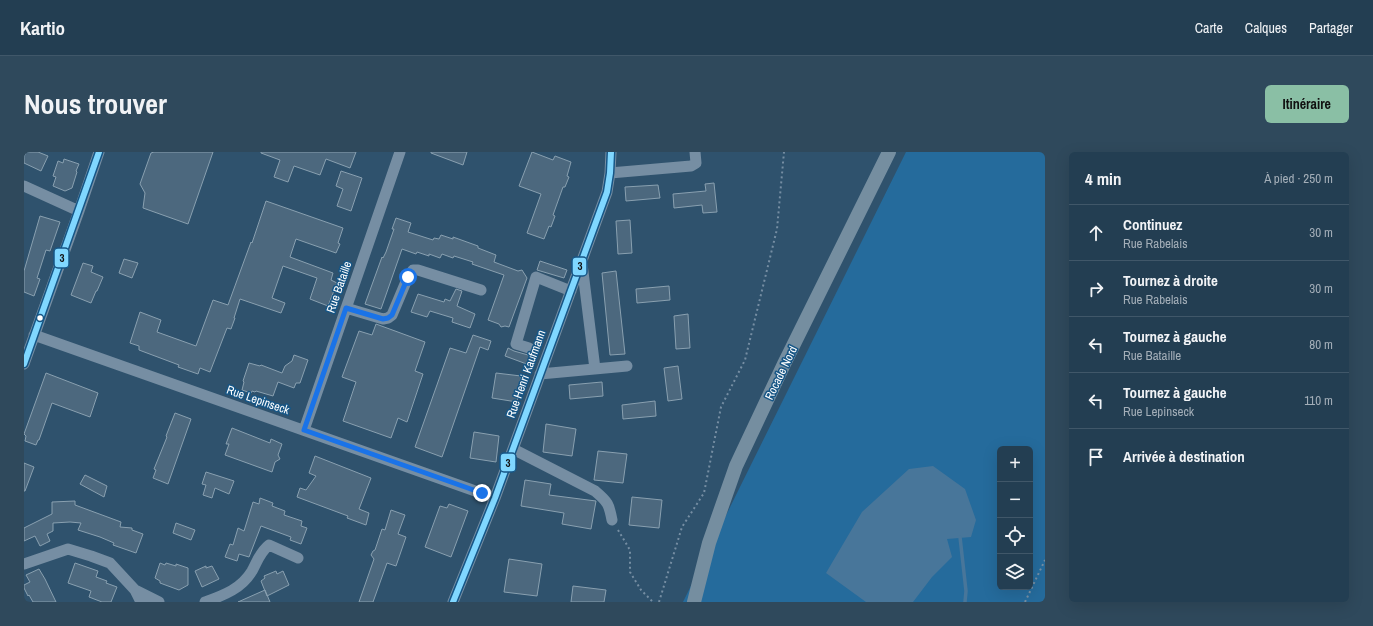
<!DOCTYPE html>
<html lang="fr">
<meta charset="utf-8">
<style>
body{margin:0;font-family:"Archivo Narrow",sans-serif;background:#2f495c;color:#f1f3f6}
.controls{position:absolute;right:12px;bottom:12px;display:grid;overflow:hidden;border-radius:6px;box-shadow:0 4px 16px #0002}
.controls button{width:36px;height:36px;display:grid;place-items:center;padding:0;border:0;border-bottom:1px solid #405769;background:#233e52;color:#f1f3f6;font:20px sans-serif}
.stop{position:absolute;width:12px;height:12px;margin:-9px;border:3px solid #1a73e8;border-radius:50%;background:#fff}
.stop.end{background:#1a73e8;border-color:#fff;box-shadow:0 1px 4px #0008}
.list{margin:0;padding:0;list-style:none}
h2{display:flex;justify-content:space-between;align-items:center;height:52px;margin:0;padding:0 16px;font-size:17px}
h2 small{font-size:13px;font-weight:400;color:#a3aeb8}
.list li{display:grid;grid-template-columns:26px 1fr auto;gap:12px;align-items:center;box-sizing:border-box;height:56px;padding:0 16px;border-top:1px solid #405769}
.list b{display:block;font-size:15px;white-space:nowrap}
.list p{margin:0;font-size:13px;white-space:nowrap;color:#a3aeb8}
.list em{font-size:13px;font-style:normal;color:#a3aeb8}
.icon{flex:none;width:22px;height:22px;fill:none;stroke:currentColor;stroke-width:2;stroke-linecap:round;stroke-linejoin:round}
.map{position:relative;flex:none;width:1021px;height:450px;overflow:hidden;border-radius:6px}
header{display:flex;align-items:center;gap:24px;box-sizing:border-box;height:56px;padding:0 20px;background:#233e52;border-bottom:1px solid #405769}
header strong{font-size:19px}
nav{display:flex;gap:22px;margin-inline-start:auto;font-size:14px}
.intro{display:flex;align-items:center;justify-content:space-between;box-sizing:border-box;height:96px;padding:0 24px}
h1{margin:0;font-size:28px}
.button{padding:10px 18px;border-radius:6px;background:#8abfa5;color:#111;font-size:14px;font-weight:700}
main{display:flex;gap:24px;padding:0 24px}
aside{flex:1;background:#233e52;border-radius:6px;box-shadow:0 4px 16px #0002}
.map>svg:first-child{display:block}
.green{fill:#256b9c;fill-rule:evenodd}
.water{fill:#48769a}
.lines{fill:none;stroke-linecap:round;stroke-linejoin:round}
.stream{stroke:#48769a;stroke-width:3.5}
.building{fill:#4c687e;stroke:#89a0b0}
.path{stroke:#768ea3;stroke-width:2;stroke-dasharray:2 3;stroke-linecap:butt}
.minor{stroke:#768ea3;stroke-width:11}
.major{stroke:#758ea0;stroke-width:14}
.bus-1-casing{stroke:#165686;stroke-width:9}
.bus-1{stroke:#80d7ff;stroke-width:6}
.route{stroke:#1a73e8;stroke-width:5}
.bus-dot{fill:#fff;stroke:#165686;stroke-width:1.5}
.labels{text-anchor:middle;stroke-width:3;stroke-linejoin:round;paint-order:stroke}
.street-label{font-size:12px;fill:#fff;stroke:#165686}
.line-badge{stroke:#165686;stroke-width:1.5}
.pale-badge-label{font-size:11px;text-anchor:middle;font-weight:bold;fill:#111}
</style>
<header>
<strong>Kartio</strong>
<nav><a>Carte</a><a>Calques</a><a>Partager</a></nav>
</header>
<div class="intro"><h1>Nous trouver</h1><a class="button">Itinéraire</a></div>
<main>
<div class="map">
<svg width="1021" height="450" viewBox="0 0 1021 450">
<rect width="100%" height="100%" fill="#2f526d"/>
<path class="green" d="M882 0H1021V450H659ZM976 297H1006V435H976Z"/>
<path class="water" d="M909 314 941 337 952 368 947 385 923 387 928 405 908 425 889 450H842L802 421 838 360 885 317Z"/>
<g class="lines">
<path class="stream" d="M936 385 942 439 941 450"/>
</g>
<path class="building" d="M2 0H14L24 4 17 19 0 11V5Z
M130 0H189L164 72 119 56 121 41 116 32 127 1Z
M237 0H332L326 16 302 7 296 23 270 14 264 30 250 25 256 8 237 1Z
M407 0H443L439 13 407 1Z
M508 0 529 8 531 4 547 10 543 24 545 25 541 35H539L529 63 531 64 527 75 525 74 520 87 503 81 517 42 495 34Z
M40 7 55 12 52 19 53 20 48 36 41 39 29 34 32 25 29 24 34 9 39 11Z
M317 19 338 26 327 59 313 54 319 37 312 34Z
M690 31 693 60 679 61 678 53 650 56 649 42 682 39 681 32Z
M634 33 636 46 602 49 601 35Z
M242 49 319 76 314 91 316 92 312 101 272 87 266 105 309 121 307 128 313 131 304 154 286 147 293 126 259 114 248 146 261 151 257 161 216 147 210 166H211L207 177 203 176 186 220 176 216 174 222 154 215 155 213 115 198V194L106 191 116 160 137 168 133 180 172 194 189 148 204 153 227 90 228 91Z
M16 64 36 70 26 99 22 98 13 126 16 127 10 144 0 140V119Z
M372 66 387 71 384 80 409 88 410 86 415 87 417 83 429 87V85L454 94V96L472 103 470 110 494 119 498 118 503 126 485 175 481 174 477 175 475 172 464 168 480 123 448 112 449 110 430 104 429 106 418 102 416 106 405 102V104L393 100 392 102 378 97 357 157 341 152 358 105 359 106 362 100 370 77H368Z
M606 68 608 101 594 102 592 69Z
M100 107 114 111 108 126 95 121Z
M516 109 543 118 540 126 513 118Z
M59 111 69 114 67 120 79 125 73 139H72L67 151 47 143Z
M592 119 601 202 586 203 578 121Z
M645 134 646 148 613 151 612 137Z
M432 137 438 139 433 154 451 162 446 176 428 170 429 166 406 159 403 165 387 160 394 142 420 150 421 147 426 149Z
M664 162 666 196 652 197 650 164Z
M352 172 401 190 391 219 399 222 383 270 374 266 367 286 319 269 332 230 318 225 335 179 348 183Z
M449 183 467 189 464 198 456 195 418 305 391 295 426 196 442 201Z
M484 196 490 199 511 205 508 214 481 204Z
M270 203 284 208 276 231H272L270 236 254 230 249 244 232 239 231 240 228 239 227 241 218 238 220 230 219 229 225 211 236 214 237 213 258 221 261 214 268 209Z
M654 214 658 247 644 249 640 216Z
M22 221 74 241 66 265 28 251 15 288H14L12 293 1 289 2 284 0 282Z
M472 221 497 224 493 250 468 246Z
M578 230 579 244 546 247 545 233Z
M631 249 632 264 599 267 598 253Z
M151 261 167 267 144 332 129 326 132 318 130 317 143 285 142 284Z
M522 272 552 277 548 304 519 300Z
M208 276 246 291 247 287 258 292 254 303 256 307 251 310 248 320 201 303 205 292H202Z
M450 280 475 284 472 310 446 306Z
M574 299 603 302 599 331 570 328Z
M291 304 347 326 335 357 345 361 342 373 323 366 324 364 273 345 276 336 282 338 292 324 285 321Z
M0 311 10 315 1 339H0Z
M182 320 210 329 205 342 191 336 188 346 179 343 182 333 178 332Z
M61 323 83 334 80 345 56 332Z
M501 328 527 332 525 343 572 349 567 377 538 372 540 361 497 354Z
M608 345 638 348 635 376 605 373Z
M236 346 249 351 248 354 261 359 260 363 278 369 277 374 283 376 277 392 266 388 267 385 237 374 225 405 215 402 213 409 201 405 206 392 209 393 214 376 220 379 229 350 235 352Z
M51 349V353L97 370 96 375 108 376V378L119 382 112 401 89 393 90 391 76 385 54 378 57 371 46 370 29 371V379L23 382 26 389 16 394 11 384 0 389V376L28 362V350Z
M425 352 444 359 427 405 401 395 416 354 423 356Z
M367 358 381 363 374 382 382 385 372 414 363 411 349 450H335L350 407 347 403 349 399 351 398 358 377 361 378Z
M152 371 171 378 167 388 149 381Z
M485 407 518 412 513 444 480 440Z
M51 411 74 419 72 425 83 429 82 431 93 435 87 450H78L65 445 67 439 44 431Z
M136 411 141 413 142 411 152 414V412L164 416V433L155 438 136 431V429L131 426Z
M182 414V416L188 414 195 427 178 435 171 419Z
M15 417 21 427 32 450H9L5 443 4 444 0 436V433L6 430 2 423Z
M252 419 253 422 259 419 265 433 243 444 237 429 241 426 240 424Z
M549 434 582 438 580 450H547Z
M241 438 246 450H214Z"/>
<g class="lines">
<path class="path" d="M594 378 606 398V420L617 438 629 450
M635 450 658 375 680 341 697 255 721 208 753 77 760 0
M1001 450 1021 408"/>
<path class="minor" d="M586 21 667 14 672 11 671 0
M0 34 55 59
M558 112 571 217
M322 156 359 167 364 166 368 163 384 125 389 118H394L457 138
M10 183 471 346
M505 196 492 192 512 125 547 139
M0 212 55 59 75 0
M516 222 603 214
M280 278 376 0
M489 297 571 339C584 350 585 352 588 368
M0 412 44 397 67 404 86 411 111 438 117 450
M111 438 135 450
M181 450C200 443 217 437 228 419 233 410 236 400 245 393L274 406
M429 450 471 346 583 40 586 21 587 0"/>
<path class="major" d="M670 450 685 391 712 314 760 212 865 0"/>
<defs>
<path id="bus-1" d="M0 212 75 0
M429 450 471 346 583 40 586 21 587 0"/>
</defs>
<use href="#bus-1" class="bus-1-casing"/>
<use href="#bus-1" class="bus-1"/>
</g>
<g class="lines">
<path class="route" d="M384 125 368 163 364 166 359 167 322 156 280 278 458 341"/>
</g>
<circle class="bus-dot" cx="16" cy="166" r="3.5"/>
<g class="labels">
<g class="street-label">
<text transform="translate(315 135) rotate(-71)" y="4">Rue Bataille</text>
<text transform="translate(757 221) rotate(-64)" y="4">Rocade Nord</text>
<text transform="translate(502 222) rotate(-70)" y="4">Rue Henri Kaufmann</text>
<text transform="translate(234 248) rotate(19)" y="4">Rue Lepinseck</text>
</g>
</g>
<g class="line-badge">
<rect x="30" y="96" width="15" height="20" rx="4" fill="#80d7ff"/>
<rect x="548" y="105" width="15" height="19" rx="4" fill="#80d7ff"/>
<rect x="476" y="301" width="16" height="19" rx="4" fill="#80d7ff"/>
</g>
<g class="pale-badge-label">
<text x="38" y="110">3</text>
<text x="556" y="118">3</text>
<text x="484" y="315">3</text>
</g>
</svg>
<div class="controls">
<button>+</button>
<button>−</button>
<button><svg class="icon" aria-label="locate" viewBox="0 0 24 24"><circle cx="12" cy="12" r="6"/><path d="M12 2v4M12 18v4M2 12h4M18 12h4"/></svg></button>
<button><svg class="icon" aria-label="layers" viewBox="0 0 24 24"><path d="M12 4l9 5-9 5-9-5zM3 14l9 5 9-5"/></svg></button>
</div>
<div class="stop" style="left:384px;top:125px"></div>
<div class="stop end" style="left:458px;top:341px"></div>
</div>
<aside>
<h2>4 min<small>À pied · 250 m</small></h2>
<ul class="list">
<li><svg class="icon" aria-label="ahead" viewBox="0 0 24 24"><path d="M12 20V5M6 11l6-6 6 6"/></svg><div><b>Continuez</b><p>Rue Rabelais</p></div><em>30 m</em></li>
<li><svg class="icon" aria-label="right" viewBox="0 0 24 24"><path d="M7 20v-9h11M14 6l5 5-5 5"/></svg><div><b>Tournez à droite</b><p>Rue Rabelais</p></div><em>30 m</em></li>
<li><svg class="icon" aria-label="left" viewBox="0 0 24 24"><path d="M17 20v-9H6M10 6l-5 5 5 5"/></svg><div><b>Tournez à gauche</b><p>Rue Bataille</p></div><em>80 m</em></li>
<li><svg class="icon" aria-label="left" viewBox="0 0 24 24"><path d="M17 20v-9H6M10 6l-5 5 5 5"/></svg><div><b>Tournez à gauche</b><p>Rue Lepinseck</p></div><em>110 m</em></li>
<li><svg class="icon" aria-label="arrive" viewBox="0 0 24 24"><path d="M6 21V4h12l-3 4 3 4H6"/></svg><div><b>Arrivée à destination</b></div></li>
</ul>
</aside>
</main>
